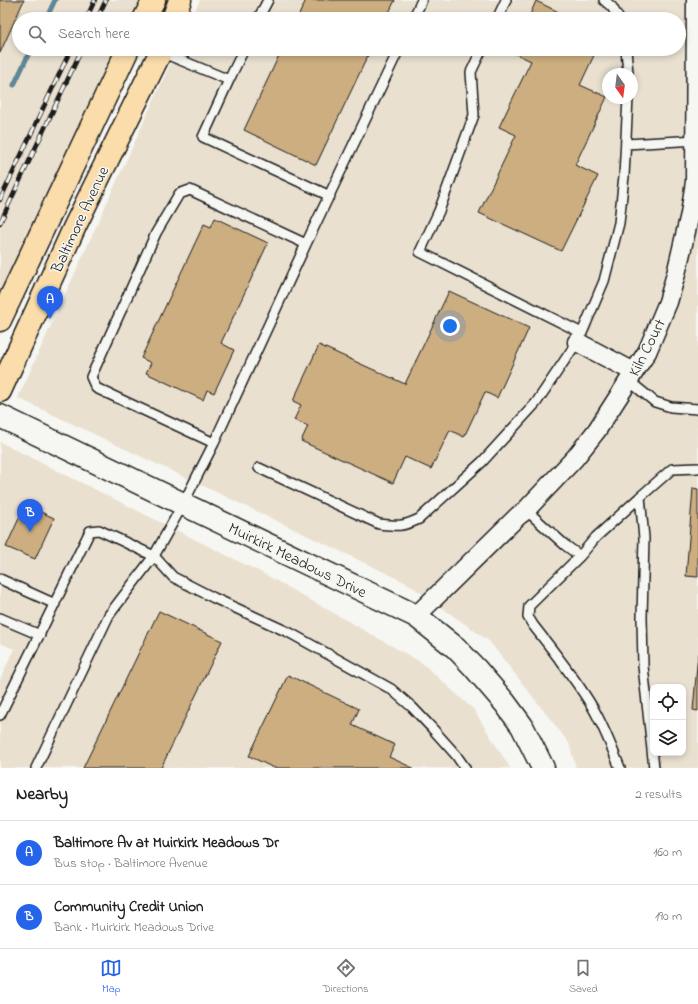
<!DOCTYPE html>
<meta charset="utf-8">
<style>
body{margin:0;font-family:"Indie Flower",sans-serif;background:#f2f2f2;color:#202124}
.controls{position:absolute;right:12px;bottom:12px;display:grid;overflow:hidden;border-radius:8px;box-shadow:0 2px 6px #0003}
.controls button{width:36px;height:36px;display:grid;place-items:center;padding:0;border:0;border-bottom:1px solid #e0e0e0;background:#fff;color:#202124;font:20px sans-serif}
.compass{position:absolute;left:602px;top:68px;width:36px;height:36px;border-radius:50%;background:#fff;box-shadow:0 2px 6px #0003;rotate:166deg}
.you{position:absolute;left:450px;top:326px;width:14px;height:14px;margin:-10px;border:3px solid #fff;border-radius:50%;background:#1a73e8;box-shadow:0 0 0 6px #1a73e833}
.badge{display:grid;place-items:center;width:26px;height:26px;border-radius:50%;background:#2563eb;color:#fff;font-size:13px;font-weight:700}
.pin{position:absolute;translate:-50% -33px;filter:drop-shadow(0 1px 2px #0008)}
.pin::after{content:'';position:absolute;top:21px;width:14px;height:12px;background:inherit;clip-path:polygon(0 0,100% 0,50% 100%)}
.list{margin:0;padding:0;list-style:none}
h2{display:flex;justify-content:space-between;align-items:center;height:52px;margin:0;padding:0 16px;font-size:17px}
h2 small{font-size:13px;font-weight:400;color:#757577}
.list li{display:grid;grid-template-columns:26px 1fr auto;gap:12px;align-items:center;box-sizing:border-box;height:64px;padding:0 16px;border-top:1px solid #e0e0e0}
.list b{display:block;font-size:15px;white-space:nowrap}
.list p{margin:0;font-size:13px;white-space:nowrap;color:#757577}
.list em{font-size:13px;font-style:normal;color:#757577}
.icon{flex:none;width:22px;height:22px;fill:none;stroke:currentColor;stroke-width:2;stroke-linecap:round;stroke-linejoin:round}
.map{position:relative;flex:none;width:698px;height:768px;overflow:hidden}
.search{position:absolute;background:#fff;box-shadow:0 2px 6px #0003;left:12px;right:12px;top:12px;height:44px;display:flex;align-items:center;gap:10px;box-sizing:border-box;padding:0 14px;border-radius:22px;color:#757577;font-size:15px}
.sheet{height:180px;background:#fff}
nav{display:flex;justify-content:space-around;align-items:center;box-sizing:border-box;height:56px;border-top:1px solid #e0e0e0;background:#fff;font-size:11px;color:#757577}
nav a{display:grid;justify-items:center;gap:2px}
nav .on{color:#2563eb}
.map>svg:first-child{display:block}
.built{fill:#e9e0d0;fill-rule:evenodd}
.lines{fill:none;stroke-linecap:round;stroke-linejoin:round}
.stream{stroke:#5d8797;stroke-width:5}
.building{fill:#ccae80;stroke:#1c1c1c}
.lane-casing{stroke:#1c1c1c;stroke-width:12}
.street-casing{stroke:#1c1c1c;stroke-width:21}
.secondary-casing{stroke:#1c1c1c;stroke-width:25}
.primary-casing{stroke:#1c1c1c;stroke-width:25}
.lane{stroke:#f6f6f2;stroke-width:9}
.street{stroke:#f6f6f2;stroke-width:18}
.secondary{stroke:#f6f6f2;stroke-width:22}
.primary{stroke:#faddab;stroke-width:22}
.rail-casing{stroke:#1c1c1c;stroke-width:4.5}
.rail{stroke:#f6f6f2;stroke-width:3;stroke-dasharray:9;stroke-linecap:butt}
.labels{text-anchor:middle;stroke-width:3;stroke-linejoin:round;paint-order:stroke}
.street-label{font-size:16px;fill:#1c1c1c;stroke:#f6f6f2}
</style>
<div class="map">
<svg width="698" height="768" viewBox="0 0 698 768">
<rect width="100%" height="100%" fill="#f6f6f2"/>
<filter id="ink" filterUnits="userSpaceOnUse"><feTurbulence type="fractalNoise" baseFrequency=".025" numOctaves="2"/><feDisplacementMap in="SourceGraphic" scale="8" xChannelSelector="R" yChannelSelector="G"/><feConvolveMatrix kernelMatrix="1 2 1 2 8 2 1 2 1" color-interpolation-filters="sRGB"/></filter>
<g filter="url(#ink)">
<path class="built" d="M0 0H167L157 19H19V49H142L0 336Z
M200 0H698V768H576L569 743 489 641 407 583 18 398 177 49H679V19H191ZM608 74H632V98H608ZM653 687H683V753H653Z
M0 442 266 575 422 663 474 710 510 768H0V680L14 649 0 643Z"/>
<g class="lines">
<path class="stream" d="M46 19 55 0
M14 85 31 49"/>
</g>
<path class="building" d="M0 0H24L0 53Z
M306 0H395L386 19H297Z
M536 1 573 19H528Z
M282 49H371L316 165 244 130Z
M513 49H597L580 85 607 97 575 165 598 176 561 251 479 213 516 135 499 127 531 61 512 52Z
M215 218 268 243 221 343 234 350 214 393 207 390 203 400 146 373 151 363 141 358 204 224 211 227Z
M449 291 529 328 497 398 485 392 464 437 450 430 431 469 405 457 393 483 301 441 308 426 294 420 301 405 293 401 319 345 405 384Z
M693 488 698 489V577L686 576Z
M25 505 54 518 35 559 6 547Z
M159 611 222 641 161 768H83Z
M698 654V711L693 710Z
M288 675 359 709 352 725 395 745 389 757 413 768H274L249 756Z"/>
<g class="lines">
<defs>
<path id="lane" d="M604 0 612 7 619 19
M258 19 268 0
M413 19 422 0
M497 19 506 0
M482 49 471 72 474 115 439 211 420 252 582 333
M626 49 628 74
M161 52 229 80 244 49
M229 80 203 137 330 196
M626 144 698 140
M306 244 399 49
M629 381 655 402 671 407 698 409
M259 468 379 524C397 526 402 527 419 519L482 462 536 403 577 342 582 333 604 281 619 223 624 176 628 98
M526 510 565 545 580 556
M0 579 55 604
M0 618 40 635
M0 715 90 531 99 530 154 556 173 577 214 598 290 633 391 689 412 707 431 727 456 755 465 768
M36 768 109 615 154 556 183 504 214 443 306 244 190 190 179 194 156 233 91 377 96 388 214 443
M620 768C612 748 604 727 593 708 576 679 554 652 533 625L528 617 529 606 580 556 596 537 640 497
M654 768 643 666 642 617 644 538 640 497 672 469 698 468"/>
<path id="street" d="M577 342 634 372
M416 616 518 516 526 510 575 458 597 430 647 352 668 302 676 274 690 214 695 182 696 0"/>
<path id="secondary" d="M0 416 416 616 456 648 475 668 505 703 522 726 543 768"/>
<path id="primary" d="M144 19 154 0
M173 19 180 0
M0 320 128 49
M0 391 75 226 162 49"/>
</defs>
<use href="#lane" class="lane-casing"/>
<use href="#street" class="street-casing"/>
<use href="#secondary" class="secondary-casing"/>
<use href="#primary" class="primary-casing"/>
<use href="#lane" class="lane"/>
<use href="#street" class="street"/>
<use href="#secondary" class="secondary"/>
<use href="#primary" class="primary"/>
<defs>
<path id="rail" d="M86 19 95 0
M97 19 106 0
M0 200 71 49
M0 223 82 49"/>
</defs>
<use href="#rail" class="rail-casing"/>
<use href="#rail" class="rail"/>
</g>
</g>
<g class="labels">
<g class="street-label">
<text transform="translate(79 219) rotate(-65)" y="6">Baltimore Avenue</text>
<text transform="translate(646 347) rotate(-63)" y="6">Kiln Court</text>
<text transform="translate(298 559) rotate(26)" y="6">Muirkirk Meadows Drive</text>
</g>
</g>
</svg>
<div class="controls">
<button><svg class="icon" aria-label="locate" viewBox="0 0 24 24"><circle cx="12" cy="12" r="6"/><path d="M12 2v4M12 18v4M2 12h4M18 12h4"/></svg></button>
<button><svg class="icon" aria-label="layers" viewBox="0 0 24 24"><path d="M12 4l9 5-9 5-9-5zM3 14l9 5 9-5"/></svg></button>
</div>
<svg class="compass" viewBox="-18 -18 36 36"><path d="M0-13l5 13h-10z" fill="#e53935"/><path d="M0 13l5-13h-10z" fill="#757577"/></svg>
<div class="you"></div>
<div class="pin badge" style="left:50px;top:319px">A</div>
<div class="pin badge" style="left:30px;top:532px">B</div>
<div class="search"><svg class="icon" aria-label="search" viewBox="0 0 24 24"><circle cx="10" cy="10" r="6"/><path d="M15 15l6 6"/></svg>Search here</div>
</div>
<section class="sheet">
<h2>Nearby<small>2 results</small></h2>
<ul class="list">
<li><span class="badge">A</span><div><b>Baltimore Av at Muirkirk Meadows Dr</b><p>Bus stop · Baltimore Avenue</p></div><em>160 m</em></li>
<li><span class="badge">B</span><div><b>Community Credit Union</b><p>Bank · Muirkirk Meadows Drive</p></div><em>190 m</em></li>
</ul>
</section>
<nav>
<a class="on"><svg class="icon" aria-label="map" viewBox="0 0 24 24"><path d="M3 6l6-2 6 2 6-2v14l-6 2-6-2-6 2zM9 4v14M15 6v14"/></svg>Map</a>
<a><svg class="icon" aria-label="directions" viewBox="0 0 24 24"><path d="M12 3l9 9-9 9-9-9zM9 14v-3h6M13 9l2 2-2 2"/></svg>Directions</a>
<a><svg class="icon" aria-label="saved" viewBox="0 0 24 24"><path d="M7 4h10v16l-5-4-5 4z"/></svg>Saved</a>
</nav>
